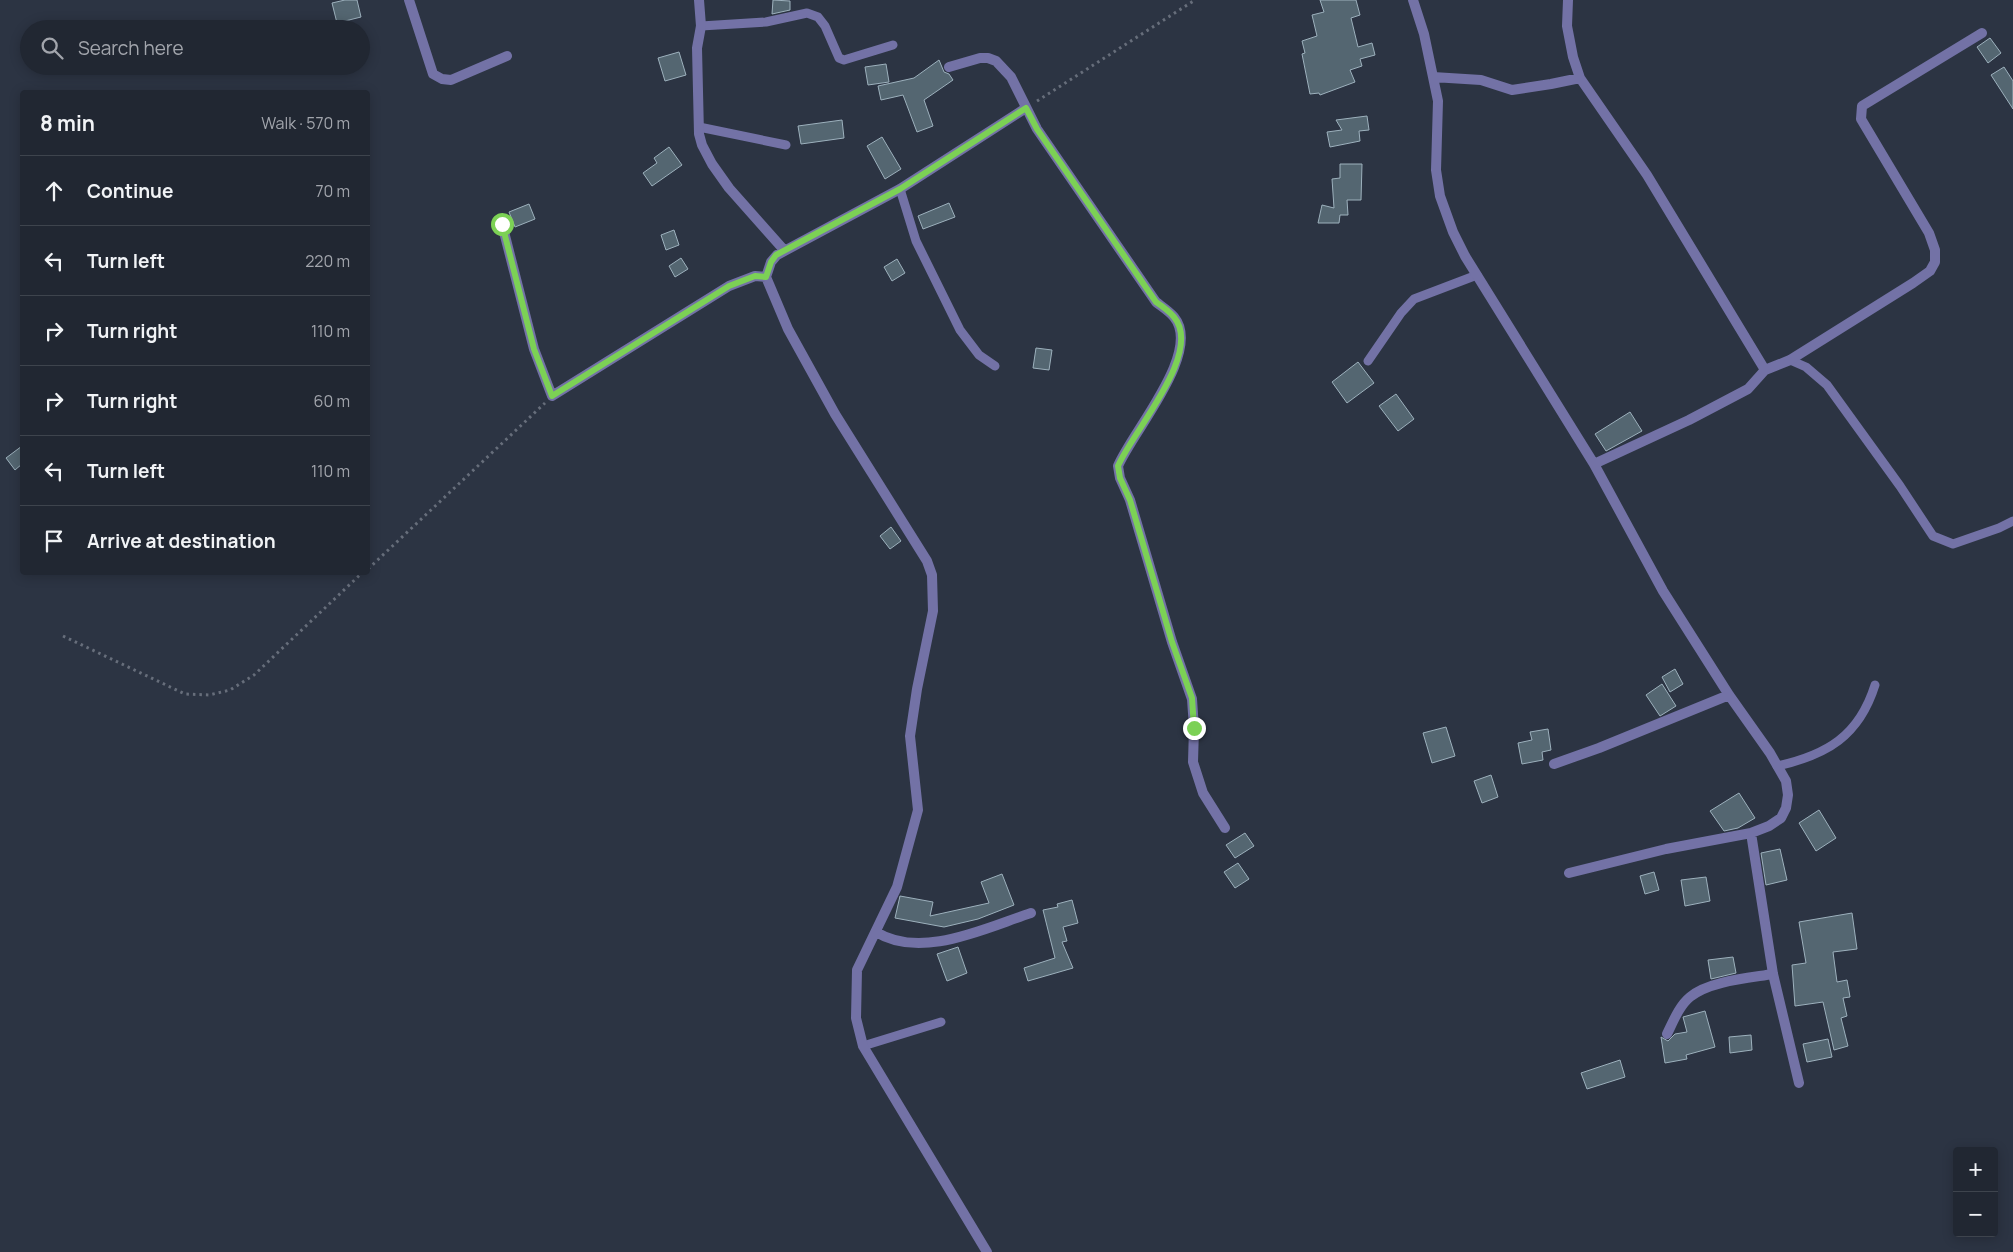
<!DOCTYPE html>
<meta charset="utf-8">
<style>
body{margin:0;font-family:Manrope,sans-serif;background:#292f3a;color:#f1f3f6}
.controls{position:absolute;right:15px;bottom:15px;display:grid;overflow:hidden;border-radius:5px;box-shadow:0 2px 12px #0003}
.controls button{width:45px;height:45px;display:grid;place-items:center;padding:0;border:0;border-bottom:1px solid #3e444d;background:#212732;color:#f1f3f6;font:25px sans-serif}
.stop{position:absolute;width:15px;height:15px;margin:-11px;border:4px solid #7cd155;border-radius:50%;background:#fff}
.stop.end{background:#7cd155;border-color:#fff;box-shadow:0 1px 5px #0008}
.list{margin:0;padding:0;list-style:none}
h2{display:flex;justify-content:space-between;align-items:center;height:65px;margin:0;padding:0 20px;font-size:21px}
h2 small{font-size:16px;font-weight:400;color:#a2a5ac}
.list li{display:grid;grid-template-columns:32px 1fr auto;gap:15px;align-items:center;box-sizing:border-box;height:70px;padding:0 20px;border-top:1px solid #3e444d}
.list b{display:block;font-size:19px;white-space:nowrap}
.list em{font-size:16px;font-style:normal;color:#a2a5ac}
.icon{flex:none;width:28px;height:28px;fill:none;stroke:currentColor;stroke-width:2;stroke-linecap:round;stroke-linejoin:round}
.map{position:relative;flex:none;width:2013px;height:1252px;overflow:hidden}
.search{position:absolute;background:#212732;box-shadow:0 2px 12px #0003;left:20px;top:20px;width:350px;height:55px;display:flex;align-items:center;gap:12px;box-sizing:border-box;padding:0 18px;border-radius:28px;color:#a2a5ac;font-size:19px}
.panel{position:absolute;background:#212732;box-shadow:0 2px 12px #0003;left:20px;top:90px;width:350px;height:485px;border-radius:5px}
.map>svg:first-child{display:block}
.building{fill:#546671;stroke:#9db1bd}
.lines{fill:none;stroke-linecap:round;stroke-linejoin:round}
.path{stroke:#676e7b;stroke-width:3;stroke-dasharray:2.5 4;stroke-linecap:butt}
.service{stroke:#7372a6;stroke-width:9}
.minor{stroke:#7372a6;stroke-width:10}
.route{stroke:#7cd155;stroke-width:6}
</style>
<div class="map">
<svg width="2013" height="1252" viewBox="0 0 2013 1252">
<rect width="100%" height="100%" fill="#2c3443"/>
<path class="building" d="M345 0H357L361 17 337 23 332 3Z
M773 0 790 1V10L772 14Z
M1320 0H1356L1360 15 1351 18 1358 47 1372 43 1375 55 1360 59 1362 66 1350 70 1355 82 1320 95 1319 93 1310 94 1302 54 1305 53 1302 41 1317 36 1312 15 1324 12Z
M1990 38 2001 53 1988 63 1977 47Z
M679 52 686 75 665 81 658 58Z
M939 60 944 72 949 74 953 80 924 100 933 126 917 132 903 95 881 100 878 86 914 78Z
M886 64 889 82 868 85 865 67Z
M2004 67 2013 81V109L1991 75Z
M1367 116 1369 130 1359 131 1360 141 1330 147 1327 132 1342 130 1336 120Z
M842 120 844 138 801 144 798 126Z
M882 137 901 169 885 179 867 146Z
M669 147 682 165 652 186 643 173 657 163 654 158Z
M1340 164H1362L1361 200H1347L1348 215H1340L1339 223H1318L1322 205 1334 208 1332 179 1340 178Z
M949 203 955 217 923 229 918 216Z
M529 204 535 219 515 227 509 212Z
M674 230 679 245 666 250 661 235Z
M681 258 688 269 675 277 669 266Z
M897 259 905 273 892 281 884 267Z
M1036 348 1052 350 1049 370 1033 368Z
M1358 362 1374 383 1347 403 1332 382Z
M1396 394 1414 419 1398 431 1379 406Z
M1630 412 1642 431 1606 451 1595 434Z
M22 446V464L15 470 6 458Z
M891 527 901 541 890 549 880 536Z
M1675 669 1683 684 1670 692 1662 677Z
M1662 684 1676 706 1660 716 1646 695Z
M1446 727 1455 756 1432 763 1423 733Z
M1548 729 1551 750 1542 752 1543 760 1522 764 1518 743 1532 740 1530 732Z
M1491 775 1498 797 1482 803 1474 781Z
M1739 793 1755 818 1738 828 1724 831 1710 811Z
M1819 810 1836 838 1816 851 1799 823Z
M1245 833 1254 846 1235 858 1226 845Z
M1780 849 1787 880 1766 885 1761 853Z
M1238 863 1249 879 1235 888 1224 872Z
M1654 872 1659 890 1645 894 1640 876Z
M1002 874 1014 905 978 919 944 927 895 918 900 896 933 902 930 916 989 903 981 882Z
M1706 877 1710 901 1685 906 1681 880Z
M1072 900 1078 923 1063 927 1067 941 1062 942 1073 968 1028 981 1024 968 1055 958 1043 910 1058 907 1057 904Z
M1852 913 1857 949 1833 952 1837 982 1847 980 1850 997 1843 998 1847 1016 1841 1018 1848 1046 1834 1050 1823 1002 1795 1006 1792 965 1806 963 1799 922Z
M958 947 967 973 947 981 937 954Z
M1733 957 1736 973 1711 979 1708 960Z
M1705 1011 1715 1047 1686 1055 1687 1059 1665 1063 1661 1037 1668 1041 1675 1034 1687 1032 1683 1017Z
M1751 1035 1752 1050 1730 1053 1729 1037Z
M1828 1039 1832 1057 1807 1062 1803 1044Z
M1620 1060 1625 1077 1587 1089 1581 1073Z"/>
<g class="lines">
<path class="path" d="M1037 101 1195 0
M368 569 545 403
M63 636 185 694 209 695 230 690 254 675 363 572"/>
<path class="service" d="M701 26 766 22 807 13 818 17 825 26 839 58 844 60 893 45
M699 127 786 145
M900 189 916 241 960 330 979 355 995 366
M1790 360 1806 367 1827 385 1900 486 1933 536 1953 544 1999 528 2013 521
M1368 361 1401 313 1414 299 1477 275
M1777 766C1827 755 1859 736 1875 685
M863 1046 941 1022"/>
<path class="minor" d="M409 0 433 74 442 79 451 80 507 56
M699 0 701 26 697 48 699 134 702 145 712 164 729 188 784 250
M1413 0 1424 34 1438 101 1436 170 1440 196 1453 232 1465 256 1594 464 1663 591 1729 695 1770 753 1786 781 1788 795 1786 808 1781 818 1769 826 1751 833 1666 849 1569 873
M1568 0 1567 26 1573 57 1580 78 1647 175 1765 370
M949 67 980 58H988L996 61 1011 77 1037 129 1156 302C1161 306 1169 311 1174 317 1203 352 1132 432 1118 466L1120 478 1130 500 1172 642 1192 699 1194 728 1193 762 1203 793 1225 828
M1433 77 1481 80 1512 90 1551 84 1580 78
M502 224 534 349 552 396 729 286 755 276 766 277
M1594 464 1689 420 1748 389 1765 370 1790 360 1913 283 1930 271 1935 262V250L1929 233 1861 119 1862 106 1982 33
M1554 764 1599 748 1729 695
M1751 833 1773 974 1799 1083
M876 932C921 960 985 928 1031 913
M1667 1034C1673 1022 1679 1006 1690 997 1709 981 1749 978 1773 974
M987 1252 863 1046 856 1018 857 970 897 887 918 810 910 736 917 689 933 611 932 575 927 561 835 414 788 329 766 277 771 262 777 255 900 189 1026 108"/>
</g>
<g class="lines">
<path class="route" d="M502 224 534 349 552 396 729 286 755 276 766 277 771 262 776 255 900 189 1026 108 1037 129 1156 302C1162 306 1169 311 1174 317 1204 353 1132 432 1118 466L1120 478 1130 500 1172 642 1192 698 1194 728"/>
</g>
</svg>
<div class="controls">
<button>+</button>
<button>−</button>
</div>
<div class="stop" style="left:502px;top:224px"></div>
<div class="stop end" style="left:1194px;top:728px"></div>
<div class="search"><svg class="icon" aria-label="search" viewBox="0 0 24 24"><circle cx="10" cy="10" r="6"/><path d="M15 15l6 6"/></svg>Search here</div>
<section class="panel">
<h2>8 min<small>Walk · 570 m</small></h2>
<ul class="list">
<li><svg class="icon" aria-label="ahead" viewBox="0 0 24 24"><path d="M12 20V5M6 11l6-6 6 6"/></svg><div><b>Continue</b></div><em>70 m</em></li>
<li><svg class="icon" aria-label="left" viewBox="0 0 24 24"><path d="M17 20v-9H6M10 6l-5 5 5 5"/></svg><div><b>Turn left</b></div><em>220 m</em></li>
<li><svg class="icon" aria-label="right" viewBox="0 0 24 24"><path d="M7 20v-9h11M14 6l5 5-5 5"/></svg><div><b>Turn right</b></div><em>110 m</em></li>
<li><svg class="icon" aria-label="right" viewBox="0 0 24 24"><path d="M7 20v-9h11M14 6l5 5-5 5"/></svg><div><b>Turn right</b></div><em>60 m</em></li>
<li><svg class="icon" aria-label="left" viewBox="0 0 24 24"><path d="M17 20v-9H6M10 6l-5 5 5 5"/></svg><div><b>Turn left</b></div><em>110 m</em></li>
<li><svg class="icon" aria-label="arrive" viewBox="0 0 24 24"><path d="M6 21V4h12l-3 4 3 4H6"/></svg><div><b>Arrive at destination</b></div></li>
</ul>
</section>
</div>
